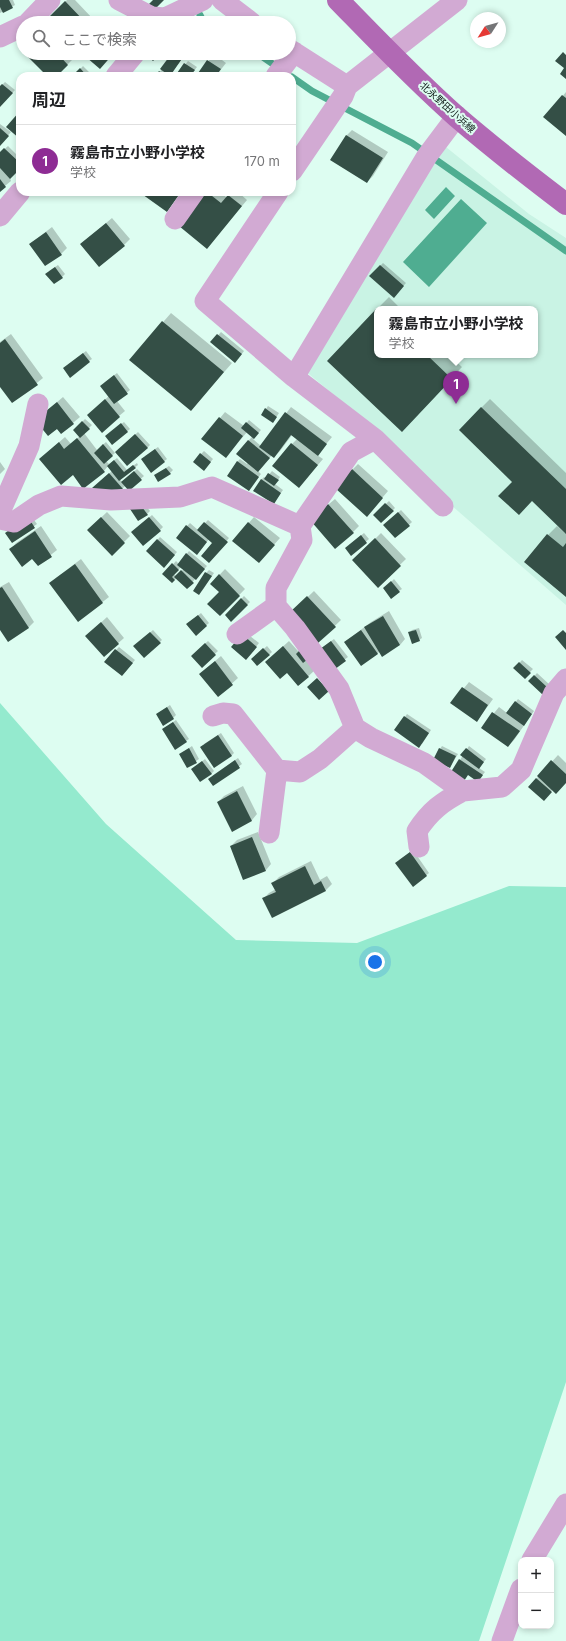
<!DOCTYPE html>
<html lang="ja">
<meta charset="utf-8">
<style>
body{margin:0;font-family:Inter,"Noto Sans JP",sans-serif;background:#f6f6f6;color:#202124}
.controls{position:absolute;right:12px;bottom:12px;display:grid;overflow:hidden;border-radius:8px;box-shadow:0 2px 6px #0003}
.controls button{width:36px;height:36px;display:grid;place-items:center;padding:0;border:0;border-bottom:1px solid #e0e0e0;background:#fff;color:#202124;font:20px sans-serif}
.compass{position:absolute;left:470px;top:12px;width:36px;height:36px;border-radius:50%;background:#fff;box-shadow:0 2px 6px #0003;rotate:234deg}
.you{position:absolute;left:375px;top:962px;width:14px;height:14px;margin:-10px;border:3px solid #fff;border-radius:50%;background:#1a73e8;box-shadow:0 0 0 6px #1a73e833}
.badge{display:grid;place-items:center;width:26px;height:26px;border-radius:50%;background:#8e2c94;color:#fff;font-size:13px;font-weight:700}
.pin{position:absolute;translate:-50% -33px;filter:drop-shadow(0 1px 2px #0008)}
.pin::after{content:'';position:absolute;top:21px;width:14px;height:12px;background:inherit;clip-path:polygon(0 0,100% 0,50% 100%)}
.popup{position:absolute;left:374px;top:306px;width:164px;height:52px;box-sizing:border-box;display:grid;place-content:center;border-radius:8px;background:#fff;filter:drop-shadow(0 1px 3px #0005);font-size:13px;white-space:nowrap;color:#757577}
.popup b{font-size:15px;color:#202124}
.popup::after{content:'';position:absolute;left:50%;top:100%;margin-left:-8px;border:8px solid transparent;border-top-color:#fff}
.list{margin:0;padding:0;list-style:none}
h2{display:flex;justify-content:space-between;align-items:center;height:52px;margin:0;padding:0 16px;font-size:17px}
h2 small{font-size:13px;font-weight:400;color:#757577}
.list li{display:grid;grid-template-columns:26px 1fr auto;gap:12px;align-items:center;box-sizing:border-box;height:72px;padding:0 16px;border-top:1px solid #e0e0e0}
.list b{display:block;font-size:15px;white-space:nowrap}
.list p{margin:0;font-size:13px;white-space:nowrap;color:#757577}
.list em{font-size:13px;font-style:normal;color:#757577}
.icon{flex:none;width:22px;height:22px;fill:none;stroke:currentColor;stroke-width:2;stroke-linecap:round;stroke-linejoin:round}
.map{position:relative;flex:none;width:566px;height:1641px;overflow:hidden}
.search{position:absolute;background:#fff;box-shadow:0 2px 6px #0003;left:16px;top:16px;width:280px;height:44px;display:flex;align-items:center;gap:10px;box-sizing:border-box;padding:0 14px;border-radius:22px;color:#757577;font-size:15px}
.panel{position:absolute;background:#fff;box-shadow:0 2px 6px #0003;left:16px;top:72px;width:280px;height:124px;border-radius:12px}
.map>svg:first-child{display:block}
.built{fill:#c9f3e4;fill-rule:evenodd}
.green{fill:#94eace}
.water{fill:#4fad91}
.shadow{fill:#0003;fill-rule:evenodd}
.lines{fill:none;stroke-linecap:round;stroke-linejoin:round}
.stream{stroke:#4fad91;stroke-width:7}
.building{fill:#344f46}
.minor{stroke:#d2aad3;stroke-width:21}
.major{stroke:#b169b4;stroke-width:22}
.labels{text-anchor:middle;stroke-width:4;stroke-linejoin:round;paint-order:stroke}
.street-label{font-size:10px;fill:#0f1b17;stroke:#ddfdf1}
</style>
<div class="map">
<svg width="566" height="1641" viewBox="0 0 566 1641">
<rect width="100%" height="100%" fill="#ddfdf1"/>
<path class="built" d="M441 143 529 214 566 238V605L382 445 386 438 304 370ZM377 309H535V355H377Z"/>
<path class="green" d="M0 703 106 824 236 940 357 943 509 886 566 887V1382L479 1641H0Z"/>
<path class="water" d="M446 187 455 196 434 219 425 210Z
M461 199 487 223 429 287 403 262Z"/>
<path class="shadow" d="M0 0H13L15 5 0 13Z
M67 0H75L94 20 91 23H52L48 19Z
M23 44V50L20 47Z
M26 53H68L74 58 56 76H48Z
M173 53H186L170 75 172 76H157Z
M214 54 226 63 216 76H197Z
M188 61 197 67 190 76H176Z
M83 66 93 76H74Z
M5 82 15 90 0 106V87Z
M566 92V135L545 117Z
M0 124 11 132 0 145Z
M352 130 388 152 373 176 367 182 332 159 347 135Z
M8 146 20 158V168L10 178 11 181 0 190V153Z
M208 192H220L227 198 232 192H238L247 200 207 248 181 226Z
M112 218 130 239 124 245 81 244Z
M52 227 67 248 61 254 30 244Z
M383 263 406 283 396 294 370 276Z
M58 265 65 274 62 277 49 271Z
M389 297 401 309H377Z
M377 310V355H449L462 367 412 420 328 361Z
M171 313 232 363 191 410 130 360Z
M221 332 244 351 238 359 212 342Z
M11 334 43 378 13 402 0 385V342Z
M86 351 92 359 89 361 64 368Z
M117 373 130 390 117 401 125 411 119 416 88 415 109 396 104 383Z
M63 397 80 417 61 433 42 415Z
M490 399 566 473V595L548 535 557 526 565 533 566 532 513 482 481 408Z
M268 406 279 413 275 419 266 409Z
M291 407 332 437 317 455 323 459 305 480 292 444 297 439 292 435 280 451 274 457 272 455 258 471 261 474 251 487 237 462 240 459 247 464 248 462V441L252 437 247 432 231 451 203 439 225 412 244 426 249 420 261 430 253 439 261 446Z
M85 419 92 425 84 433 97 450 106 442 115 453 106 461 109 464 117 458 127 470 137 463 138 465 120 479 122 482 137 469 144 476 129 489 126 485 123 488 97 493 96 485 112 471 108 466 104 471 73 474 40 459 65 437 71 444 80 436 74 430Z
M124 422 130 429 112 444 109 434Z
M138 432 150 445 147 448 119 450Z
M158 447 167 459 152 471 145 456Z
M204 451 213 459 204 470 201 454Z
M0 462 5 469 0 474Z
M358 464 388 491 372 510 352 470Z
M169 466 173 470 170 473H158Z
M272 471 280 477 275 484 283 490 276 500 261 480 264 477 266 478Z
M335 499 359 526 353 532 317 514Z
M142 501 150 511 147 514 132 510Z
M389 501 395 508 381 522 374 515Z
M401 510 412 522 396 537 385 525Z
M107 512 130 536 112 554 88 530Z
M152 515 163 527 160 530H135Z
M31 516 37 524 12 542Z
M254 517 280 538 264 556 233 541Z
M208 520 229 538 212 559 214 543 209 539 200 551 187 526 190 523 198 530Z
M41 526 57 550 38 565 33 558 11 549 16 543Z
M364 533 369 539 352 554 349 545Z
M381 533 406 559 378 586 359 555Z
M160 537 177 552 164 567 147 551Z
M189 551 207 566 187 588 177 578 172 582 164 574 176 561 179 564ZM181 567 184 569 176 576 174 574Z
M81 559 109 597 78 621 56 578Z
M225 569 245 589 220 615V592L211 584Z
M209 570 214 573 202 591 206 573Z
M394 579 402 589 399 591 387 586Z
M9 582 34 622 28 628H0V587Z
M314 591 341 620 318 642 291 613Z
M244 596 250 602 231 620 226 615Z
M389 611 405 639 400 645 380 651 377 654 345 642 371 622Z
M201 613 209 623 196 634 190 622Z
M107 617 124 638 104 656 93 630Z
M419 628 422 638 419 640 409 633 412 630Z
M153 630 162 640 144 657 135 646Z
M245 632 259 643 249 656Z
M334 639 348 657 331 670 320 649Z
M208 641 218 651 202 666 192 656Z
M289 641 315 670 299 685 287 671 266 662Z
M267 646 272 652 258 665 252 659Z
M119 647 135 660 125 672 116 650Z
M221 656 238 678 218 696 200 674Z
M522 660 533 669 525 677 515 668Z
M537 673 550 685 543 693 530 681Z
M469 682 493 699 477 721 452 703Z
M518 699 534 711 514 740 508 746 482 728 499 707 507 713Z
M170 705 176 715 173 718 157 714Z
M407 714 431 730 422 744 396 730Z
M176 720 189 739 186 741 166 727Z
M221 733 234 753 231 756 204 744Z
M192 746 199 759 187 767 183 752Z
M442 746 458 754 450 767 440 749Z
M469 746 486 759 479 768 485 772 480 778 460 760Z
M558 755 566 763V782L553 789 544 799 529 787Z
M238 758 242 764 214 785 212 776Z
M205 759 214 771 211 774 195 767Z
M243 786 257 814 252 820 232 830 218 802 224 796Z
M258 832 271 864 266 870 231 846 237 840Z
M413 850 429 873 414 885 399 860Z
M311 861 320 880 327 876 332 884 326 890 273 917 264 898 269 893 276 889 273 883 279 877Z"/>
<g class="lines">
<path class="stream" d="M200 15 204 23
M257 53 280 69
M292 77 312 91 412 143 566 251"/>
</g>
<path class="building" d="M0 0H9L13 8 3 13 0 7Z
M153 0H164L155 9 149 4Z
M65 1 86 23H51L47 19Z
M563 52 566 55V79L560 74 564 68 555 61Z
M24 53H57L68 65 57 76H47Z
M90 53H114L100 69 86 57Z
M144 53H157L159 55 153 61Z
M172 53H186L170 76 160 69Z
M207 60 221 69 216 76H196Z
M184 63 195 70 190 76H175Z
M80 68 87 76H72Z
M159 71 166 76H155Z
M2 84 13 93 0 107V86Z
M562 95 566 98V136L543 117Z
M20 111V139L6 127Z
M0 128 9 136 0 146Z
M346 135 383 158 367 183 330 160Z
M4 148 20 163V169L10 179 0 168V152Z
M0 179 6 187 0 192Z
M139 192H181L167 212Z
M207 192 221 203 228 195 242 206 207 249 179 226Z
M106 223 125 246 99 267 80 244Z
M46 232 62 255 45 266 29 244Z
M380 265 404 286 394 298 369 276Z
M55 267 63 278 54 284 45 274Z
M377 308V355H427L452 379 402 432 327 361Z
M162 321 224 372 191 411 129 360Z
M217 334 242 354 235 363 210 342Z
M5 339 38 385 12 403 0 387V343Z
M83 353 90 362 70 378 63 368Z
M114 375 128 394 114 404 100 386Z
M105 399 120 417 102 433 87 415Z
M57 402 74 424 61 434 57 429 48 436 35 420Z
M481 407 566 489V534L532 501 519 515 498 496 512 482 459 430Z
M265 408 277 417 273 423 261 415Z
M285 412 327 444 318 456 291 435 274 458 259 447Z
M219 417 243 436 226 458 201 439Z
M82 421 90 429 80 438 73 430Z
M246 422 259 433 254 439 241 428Z
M121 423 128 432 112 445 105 436Z
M135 434 148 448 127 466 115 452Z
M77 438 105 472 83 489 73 475 61 485 39 459 59 442 64 449Z
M248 440 270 458 258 472 236 454Z
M291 443 318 465 299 488 272 466Z
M103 444 113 456 104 464 94 453Z
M155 449 165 462 151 473 141 459Z
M200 453 211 462 204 471 193 462Z
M114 460 124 472 133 465 136 468 119 481 107 466Z
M237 461 259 477 249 491 227 476Z
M166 468 171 474 158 482 154 475Z
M352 469 383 498 367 517 335 488Z
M134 471 142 480 129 491 121 482Z
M109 473 123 489 97 494 92 488Z
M268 473 279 480 274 486 264 479Z
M261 479 281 493 274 504 253 491Z
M139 503 148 515 138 521 130 509Z
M385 503 394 511 381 523 373 515Z
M328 504 354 533 335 549 310 520Z
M398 512 410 526 395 538 383 525Z
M28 517 35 528 12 543 5 533Z
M101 517 125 543 112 556 87 530Z
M149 517 161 531 143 546 131 532Z
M204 522 228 542 209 563 201 556 212 543 197 530Z
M248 522 275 545 259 563 232 541Z
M186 525 207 542 197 555 176 538Z
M35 531 52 557 38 566 32 559 22 567 9 549Z
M547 534 563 547 566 543V597L524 562Z
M361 535 367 543 351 556 345 548Z
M375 538 401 566 378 588 352 560Z
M157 539 175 555 164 568 146 551Z
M186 553 205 569 196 580 177 565Z
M172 563 179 570 172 577 175 580 172 583 162 574Z
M75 564 103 603 78 622 49 583Z
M181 570 194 583 187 589 174 577Z
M205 572 212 576 199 595 193 591Z
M219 574 240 596 220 616 207 604 219 592 210 584Z
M391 581 400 592 391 599 383 588Z
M2 587 29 628 8 642 0 630V588Z
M307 596 336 627 318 643 289 613Z
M241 598 248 605 231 622 225 615Z
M198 615 207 626 196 636 186 624Z
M383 616 400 645 382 657 364 627Z
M101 622 119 644 104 657 85 636Z
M361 630 378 654 361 666 344 642Z
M416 630 420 641 412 644 408 632Z
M563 630 566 633V650L555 637Z
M150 632 161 643 144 658 133 646Z
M242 634 257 647 246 660 231 647Z
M331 641 346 661 331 672 316 652Z
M205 643 216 655 202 668 191 656Z
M283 646 309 677 298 686 287 673 280 679 265 662Z
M263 648 270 655 257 666 251 659Z
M115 649 133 663 122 676 104 662Z
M300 650 308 659 303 663 296 654Z
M215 661 233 685 218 697 199 674Z
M519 662 531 673 525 679 513 668Z
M534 675 548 688 543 695 528 681Z
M317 678 329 691 319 700 307 687Z
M462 687 488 705 477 722 450 703Z
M515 701 532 714 524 726 506 713Z
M167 707 174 719 163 726 156 714Z
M492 712 520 731 508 747 481 728Z
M404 716 429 733 419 748 394 730Z
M173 722 187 742 175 750 162 729Z
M218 735 232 756 214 768 200 747Z
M189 748 197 763 187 768 179 754Z
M439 748 456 756 450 768 433 760Z
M466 748 484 762 479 769 460 755Z
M459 759 483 775 478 782 468 775 462 784 449 775Z
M235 760 240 768 213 786 208 779Z
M551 760 566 774V783L556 794 537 776Z
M202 761 212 774 200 782 191 769Z
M536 778 552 792 544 801 528 787Z
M237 791 252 821 232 832 217 802Z
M252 837 266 871 243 880 230 846Z
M410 852 427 876 413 887 395 863Z
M305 866 314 885 321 881 326 891 272 918 262 898 276 892 271 883Z"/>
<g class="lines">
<path class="minor" d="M119 0 152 17 165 18
M222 0 252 23
M28 23 50 0
M160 23 165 18 203 0
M0 37 23 26
M289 49 347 86
M116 76 135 53
M276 76 294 52
M292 171 343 96 347 86 457 0
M278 192 205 301 294 377 375 439 443 506
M0 216 20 192
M175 219 194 192
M294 377 427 156 457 116
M375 439 351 452 300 526 302 540 276 588V606L295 628 339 689 355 728 371 738 424 763 463 791 502 787 521 770 554 693 566 679
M0 512 29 446 38 404
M0 519 14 522 39 505 61 496 111 500 180 497 212 487 300 526
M237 634 276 606
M213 716 223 713 233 714 277 770 300 772 320 759 355 728
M269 833 277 770
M419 847 417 831C430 811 442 802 463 791
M532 1560 566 1504
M502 1641 521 1589"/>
<path class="major" d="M338 0C377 40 415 80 457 117 492 147 529 176 566 204"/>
</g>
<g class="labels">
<g class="street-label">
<text transform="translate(448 107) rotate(42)" y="4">北永野田小浜線</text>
</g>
</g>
</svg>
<div class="controls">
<button>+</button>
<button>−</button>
</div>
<svg class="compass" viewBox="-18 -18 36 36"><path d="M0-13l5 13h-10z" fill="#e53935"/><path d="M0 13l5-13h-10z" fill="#757577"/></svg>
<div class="you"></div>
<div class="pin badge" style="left:456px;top:404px">1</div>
<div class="popup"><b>霧島市立小野小学校</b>学校</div>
<div class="search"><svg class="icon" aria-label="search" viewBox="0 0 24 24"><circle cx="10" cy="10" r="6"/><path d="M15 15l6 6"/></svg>ここで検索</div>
<section class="panel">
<h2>周辺<small></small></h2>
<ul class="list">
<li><span class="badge">1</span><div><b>霧島市立小野小学校</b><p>学校</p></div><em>170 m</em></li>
</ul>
</section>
</div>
